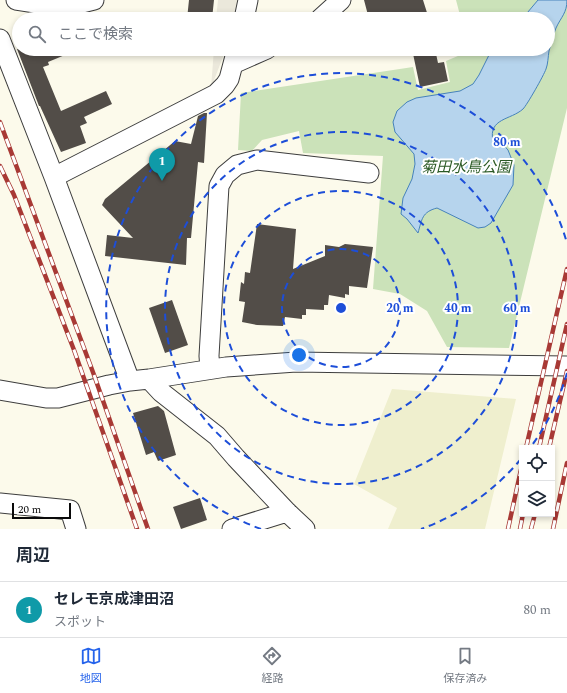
<!DOCTYPE html>
<html lang="ja">
<meta charset="utf-8">
<style>
body{margin:0;font-family:Spectral,"Noto Sans JP",serif;background:#f2f2f3;color:#1f2937}
.controls{position:absolute;right:12px;bottom:12px;display:grid;overflow:hidden;border-radius:0px;box-shadow:0 2px 6px #0003}
.controls button{width:36px;height:36px;display:grid;place-items:center;padding:0;border:0;border-bottom:1px solid #e0e1e3;background:#fff;color:#1f2937;font:20px sans-serif}
.scale{position:absolute;left:12px;bottom:10px;width:59px;box-sizing:border-box;padding-left:4px;border:2px solid #0a0a0a;border-top:0;font-size:11px;line-height:14px;white-space:nowrap;color:#0a0a0a;-webkit-text-stroke:3px #fff;paint-order:stroke}
.you{position:absolute;left:299px;top:355px;width:14px;height:14px;margin:-10px;border:3px solid #fff;border-radius:50%;background:#1a73e8;box-shadow:0 0 0 6px #1a73e833}
.badge{display:grid;place-items:center;width:26px;height:26px;border-radius:50%;background:#2563eb;color:#fff;font-size:13px;font-weight:700}
.pin{position:absolute;translate:-50% -33px;filter:drop-shadow(0 1px 2px #0008)}
.pin::after{content:'';position:absolute;top:21px;width:14px;height:12px;background:inherit;clip-path:polygon(0 0,100% 0,50% 100%)}
.list{margin:0;padding:0;list-style:none}
h2{display:flex;justify-content:space-between;align-items:center;height:52px;margin:0;padding:0 16px;font-size:17px}
h2 small{font-size:13px;font-weight:400;color:#747a83}
.list li{display:grid;grid-template-columns:26px 1fr auto;gap:12px;align-items:center;box-sizing:border-box;height:56px;padding:0 16px;border-top:1px solid #e0e1e3}
.list b{display:block;font-size:15px;white-space:nowrap}
.list p{margin:0;font-size:13px;white-space:nowrap;color:#747a83}
.list em{font-size:13px;font-style:normal;color:#747a83}
.icon{flex:none;width:22px;height:22px;fill:none;stroke:currentColor;stroke-width:2;stroke-linecap:round;stroke-linejoin:round}
.map{position:relative;flex:none;width:567px;height:529px;overflow:hidden}
.search{position:absolute;background:#fff;box-shadow:0 2px 6px #0003;left:12px;right:12px;top:12px;height:44px;display:flex;align-items:center;gap:10px;box-sizing:border-box;padding:0 14px;border-radius:22px;color:#747a83;font-size:15px}
.sheet{height:108px;background:#fff}
nav{display:flex;justify-content:space-around;align-items:center;box-sizing:border-box;height:56px;border-top:1px solid #e0e1e3;background:#fff;font-size:11px;color:#747a83}
nav a{display:grid;justify-items:center;gap:2px}
nav .on{color:#2563eb}
.map>svg:first-child{display:block}
.farmland{fill:#efefce}
.green{fill:#cbe2b9}
.plaza{fill:#ebe8db}
.water{fill:#b6d4ed;stroke:#4682bb}
.building{fill:#524d48}
.lines{fill:none;stroke-linecap:round;stroke-linejoin:round}
.minor-casing{stroke:#3d3d3d;stroke-width:21}
.minor{stroke:#fff;stroke-width:19}
.rail-casing{stroke:#a83935;stroke-width:4.5}
.rail{stroke:#fff;stroke-width:3;stroke-dasharray:9;stroke-linecap:butt}
.ring{fill:none;stroke:#1d4ed8;stroke-width:2;stroke-dasharray:7 5}
.labels{text-anchor:middle;stroke-width:4;stroke-linejoin:round;paint-order:stroke}
.park-label{font-size:15px;font-style:italic;fill:#2a5924;stroke:#fff}
.centre{fill:#1d4ed8;stroke:#fff;stroke-width:2}
.ring-label{font-size:12px;text-anchor:middle;font-weight:bold;fill:#1d4ed8;stroke:#fff;stroke-width:4;stroke-linejoin:round;paint-order:stroke}
</style>
<div class="map">
<svg width="567" height="529" viewBox="0 0 567 529">
<rect width="100%" height="100%" fill="#fcfaeb"/>
<path class="farmland" d="M392 389 516 399 485 529H388L397 508 354 484Z"/>
<path class="green" d="M456 0H567V108L509 348 447 347 427 311 400 294 373 289 383 156 303 153 299 131 262 140 252 151 238 150 241 93 413 67 418 90 450 82 446 61 465 53 469 49H548V19H461Z"/>
<path class="plaza" d="M218 0H239L234 19H216Z
M214 49H226L211 88Z"/>
<path class="water" d="M538 0H567C567 13 561 17 556 28 553 35 551 44 549 51 548 57 548 64 546 69 544 75 527 105 523 109 511 120 488 118 493 141H500L508 150 514 165 513 185 491 223 485 227 478 228 437 208C422 212 422 219 418 233L407 219 401 214 403 198 412 179 415 164 414 154 395 132 393 122 397 111 407 102 416 98 460 91 473 84 479 75 492 49H548V19H522Z"/>
<path class="building" d="M189 0H214L212 19H187Z
M364 0H423L429 19H369Z
M17 49H77V50L48 62 49 65 43 67 61 111 106 91 112 104 84 117 87 123 80 126 86 143 61 152 40 106H39Z
M412 49H435L438 63 444 62 448 81 420 87Z
M204 113H207L204 163 198 162 191 238H187L186 265 105 256 107 235 133 238 102 205 105 199 175 141 191 144 198 116Z
M257 224 296 229 293 269 325 256V245L339 247 345 244 373 247 367 288 349 286V295L345 294V298L329 295 328 305H324V310L306 309V315H302V319L285 317 283 326 257 325 242 322 245 302 239 301 241 282 244 284 245 272 250 273Z
M172 300 188 345 165 353 149 308Z
M158 406 164 411 176 455 158 461 154 452 146 455 133 413Z
M200 498 207 520 181 529 173 507Z"/>
<g class="lines">
<defs>
<path id="minor" d="M16 0 55 6 74 5 94 0
M244 19 248 0
M320 19 341 0
M0 39 54 177 130 381
M233 64 267 49
M54 177 216 94 225 85 229 79 237 49
M210 369 209 356 219 186 225 175 237 165 257 160 369 173
M149 379 161 392 217 436 236 458 287 512 305 529
M0 390 46 398H58L109 385 130 381 149 379 226 367 296 362 567 366
M0 503 70 510 76 529
M232 529 287 512"/>
</defs>
<use href="#minor" class="minor-casing"/>
<use href="#minor" class="minor"/>
<defs>
<path id="rail" d="M0 122 94 375 148 529
M0 166 14 195 74 350 137 529
M526 448 567 269
M539 448 567 324
M549 448 567 371
M508 529 522 465
M520 529 523 514
M531 529 535 514
M553 529 567 463"/>
</defs>
<use href="#rail" class="rail-casing"/>
<use href="#rail" class="rail"/>
</g>
<g class="ring">
<circle cx="341" cy="308" r="59"/>
<circle cx="341" cy="308" r="117"/>
<circle cx="341" cy="308" r="176"/>
<path d="M567 373A235 235 0 0 1 530 448M521 459A235 235 0 0 1 421 529M261 529A235 235 0 1 1 567 243"/>
</g>
<g class="labels">
<g class="park-label">
<text x="466" y="172">菊田水鳥公園</text>
</g>
</g>
<circle cx="341" cy="308" r="6" class="centre"/>
<g class="ring-label">
<text x="507" y="146">80 m</text>
<text x="400" y="312">20 m</text>
<text x="458" y="312">40 m</text>
<text x="517" y="312">60 m</text>
</g>
</svg>
<div class="controls">
<button><svg class="icon" aria-label="locate" viewBox="0 0 24 24"><circle cx="12" cy="12" r="6"/><path d="M12 2v4M12 18v4M2 12h4M18 12h4"/></svg></button>
<button><svg class="icon" aria-label="layers" viewBox="0 0 24 24"><path d="M12 4l9 5-9 5-9-5zM3 14l9 5 9-5"/></svg></button>
</div>
<div class="scale">20 m</div>
<div class="you"></div>
<div class="pin badge" style="left:162px;top:181px;background:#0f9aa8">1</div>
<div class="search"><svg class="icon" aria-label="search" viewBox="0 0 24 24"><circle cx="10" cy="10" r="6"/><path d="M15 15l6 6"/></svg>ここで検索</div>
</div>
<section class="sheet">
<h2>周辺<small></small></h2>
<ul class="list">
<li><span class="badge" style="background:#0f9aa8">1</span><div><b>セレモ京成津田沼</b><p>スポット</p></div><em>80 m</em></li>
</ul>
</section>
<nav>
<a class="on"><svg class="icon" aria-label="map" viewBox="0 0 24 24"><path d="M3 6l6-2 6 2 6-2v14l-6 2-6-2-6 2zM9 4v14M15 6v14"/></svg>地図</a>
<a><svg class="icon" aria-label="directions" viewBox="0 0 24 24"><path d="M12 3l9 9-9 9-9-9zM9 14v-3h6M13 9l2 2-2 2"/></svg>経路</a>
<a><svg class="icon" aria-label="saved" viewBox="0 0 24 24"><path d="M7 4h10v16l-5-4-5 4z"/></svg>保存済み</a>
</nav>
